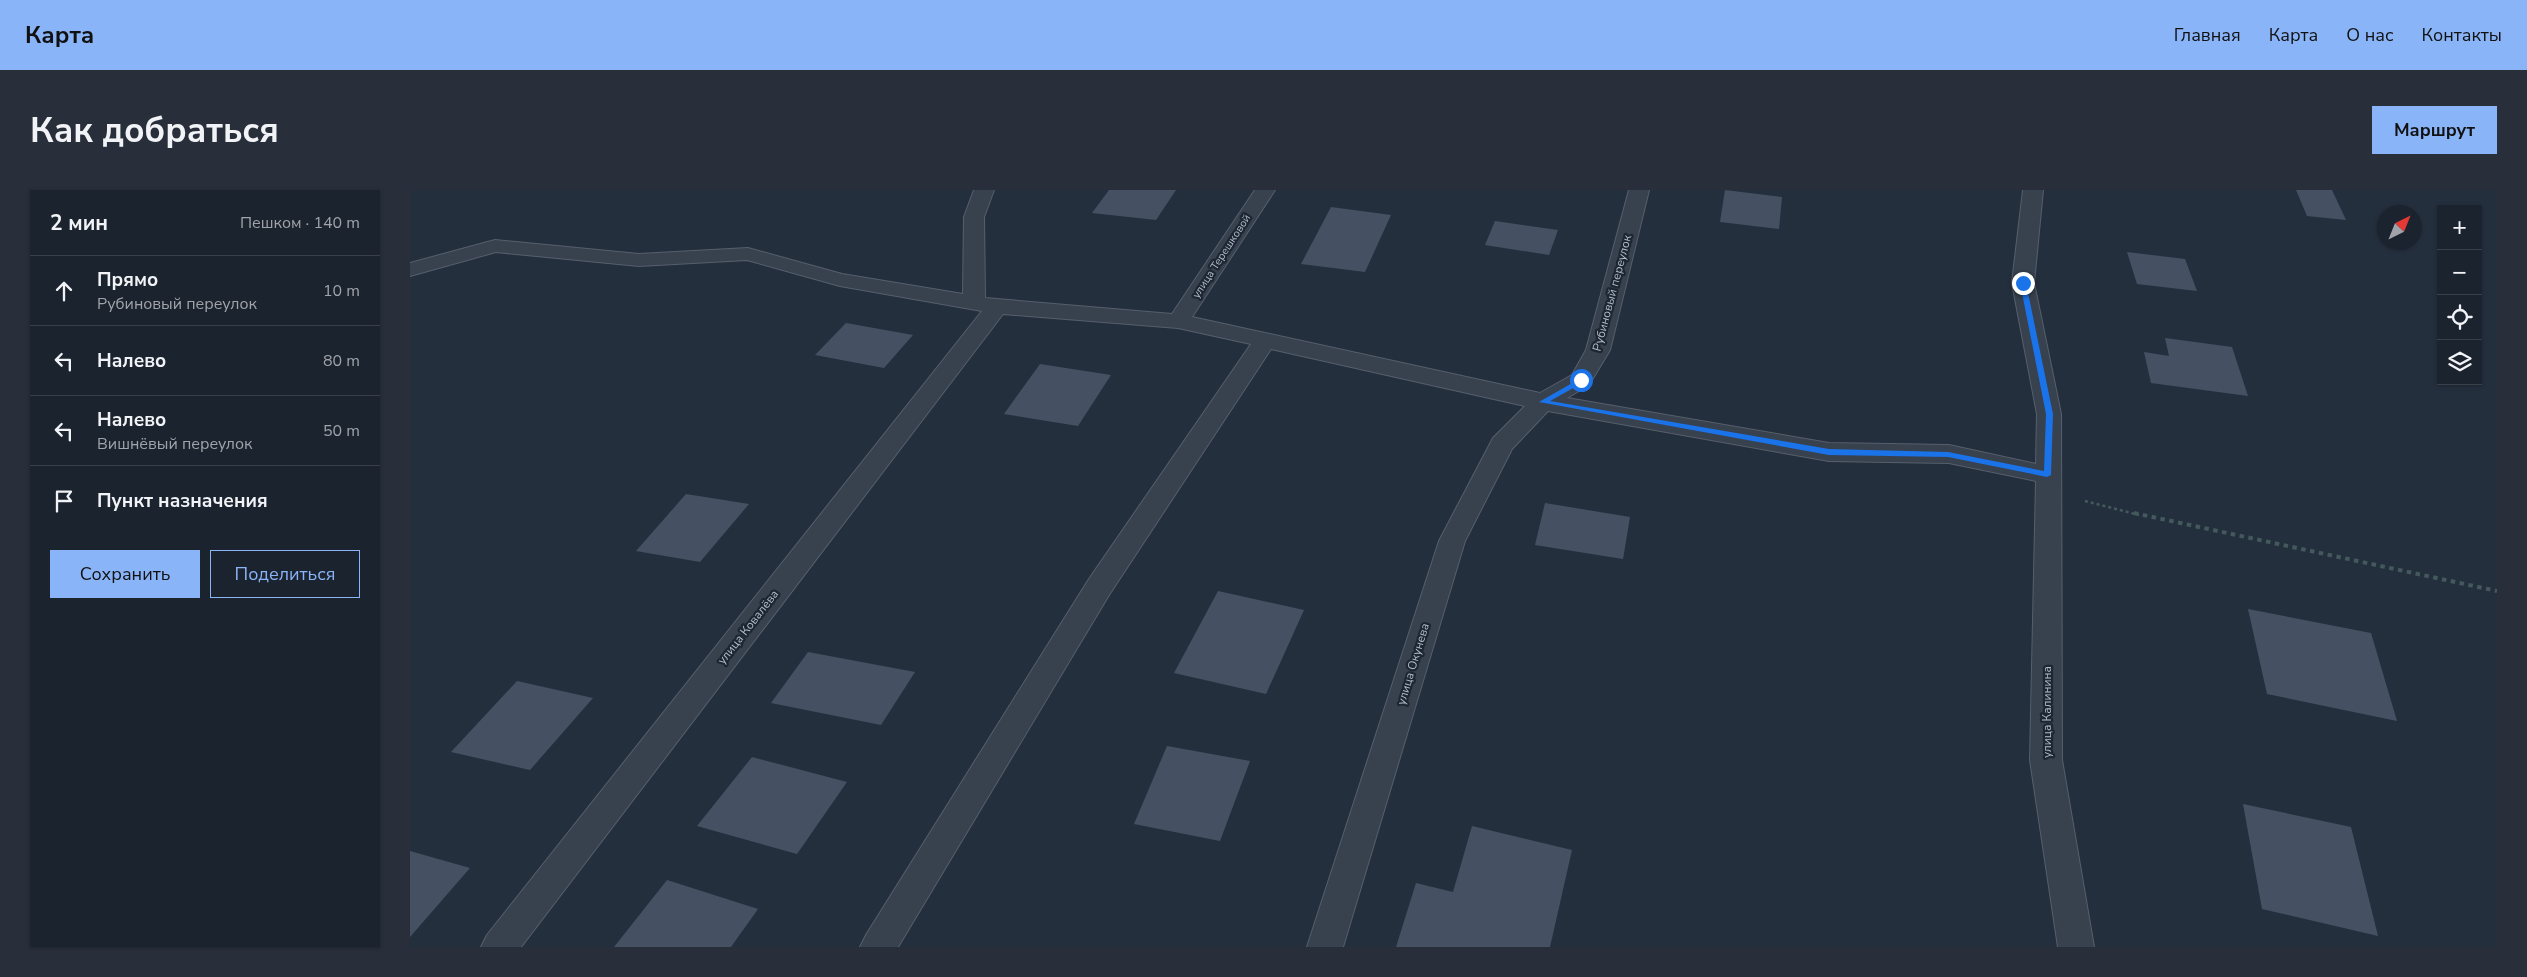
<!DOCTYPE html>
<html lang="ru">
<meta charset="utf-8">
<style>
body{margin:0;font-family:"Nunito Sans",sans-serif;background:#282f3a;color:#f1f3f6}
.controls{position:absolute;right:15px;top:15px;display:grid;overflow:hidden;border-radius:0px;box-shadow:0 1px 4px #0004}
.controls button{width:45px;height:45px;display:grid;place-items:center;padding:0;border:0;border-bottom:1px solid #39404a;background:#1b232e;color:#f1f3f6;font:25px sans-serif}
.compass{position:absolute;left:1967px;top:15px;width:45px;height:45px;border-radius:50%;background:#1b232e;box-shadow:0 1px 4px #0004;rotate:43deg}
.stop{position:absolute;width:15px;height:15px;margin:-11px;border:4px solid #1a73e8;border-radius:50%;background:#fff}
.stop.end{background:#1a73e8;border-color:#fff;box-shadow:0 1px 5px #0008}
.list{margin:0;padding:0;list-style:none}
h2{display:flex;justify-content:space-between;align-items:center;height:65px;margin:0;padding:0 20px;font-size:21px}
h2 small{font-size:16px;font-weight:400;color:#a0a4aa}
.list li{display:grid;grid-template-columns:32px 1fr auto;gap:15px;align-items:center;box-sizing:border-box;height:70px;padding:0 20px;border-top:1px solid #39404a}
.list b{display:block;font-size:19px;white-space:nowrap}
.list p{margin:0;font-size:16px;white-space:nowrap;color:#a0a4aa}
.list em{font-size:16px;font-style:normal;color:#a0a4aa}
.actions{display:flex;gap:10px;padding:15px 20px}
.actions a{flex:1;padding:11px 0;border:1px solid #8ab4f8;border-radius:0px;text-align:center;font-size:18px;color:#8ab4f8}
.actions .main{background:#8ab4f8;color:#111}
.icon{flex:none;width:28px;height:28px;fill:none;stroke:currentColor;stroke-width:2;stroke-linecap:round;stroke-linejoin:round}
.map{position:relative;flex:none;width:2087px;height:757px;overflow:hidden;border-radius:0px}
header{display:flex;align-items:center;gap:30px;box-sizing:border-box;height:70px;padding:0 25px;background:#8ab4f8;color:#111}
header strong{font-size:24px}
nav{display:flex;gap:28px;margin-inline-start:auto;font-size:18px}
.intro{display:flex;align-items:center;justify-content:space-between;box-sizing:border-box;height:120px;padding:0 30px}
h1{margin:0;font-size:35px}
.button{padding:12px 22px;border-radius:0px;background:#8ab4f8;color:#111;font-size:18px;font-weight:700}
main{display:flex;gap:30px;padding:0 30px}
aside{flex:1;background:#1b232e;border-radius:0px;box-shadow:0 1px 4px #0004}
.map>svg:first-child{display:block}
.building{fill:#455162}
.lines{fill:none;stroke-linecap:round;stroke-linejoin:round}
.minor-casing{stroke:#565f6c;stroke-width:2}
.path-far1{stroke:#44595c;stroke-width:2.5;stroke-dasharray:3 3;stroke-linecap:butt}
.path{stroke:#44595c;stroke-width:4;stroke-dasharray:4.5 4.5;stroke-linecap:butt}
.minor{fill:#38414e;fill-rule:evenodd}
.route{fill:#1a73e8}
.labels{text-anchor:middle;stroke-width:4.5;stroke-linejoin:round;paint-order:stroke}
.far-street-label{font-size:11px;fill:#b4bcc9;stroke:#1d2633}
.street-label{font-size:12px;fill:#b4bcc9;stroke:#1d2633}
</style>
<header>
<strong>Карта</strong>
<nav><a>Главная</a><a>Карта</a><a>О нас</a><a>Контакты</a></nav>
</header>
<div class="intro"><h1>Как добраться</h1><a class="button">Маршрут</a></div>
<main>
<aside>
<h2>2 мин<small>Пешком · 140 m</small></h2>
<ul class="list">
<li><svg class="icon" aria-label="ahead" viewBox="0 0 24 24"><path d="M12 20V5M6 11l6-6 6 6"/></svg><div><b>Прямо</b><p>Рубиновый переулок</p></div><em>10 m</em></li>
<li><svg class="icon" aria-label="left" viewBox="0 0 24 24"><path d="M17 20v-9H6M10 6l-5 5 5 5"/></svg><div><b>Налево</b></div><em>80 m</em></li>
<li><svg class="icon" aria-label="left" viewBox="0 0 24 24"><path d="M17 20v-9H6M10 6l-5 5 5 5"/></svg><div><b>Налево</b><p>Вишнёвый переулок</p></div><em>50 m</em></li>
<li><svg class="icon" aria-label="arrive" viewBox="0 0 24 24"><path d="M6 21V4h12l-3 4 3 4H6"/></svg><div><b>Пункт назначения</b></div></li>
</ul>
<div class="actions"><a class="main">Сохранить</a><a>Поделиться</a></div>
</aside>
<div class="map">
<svg width="2087" height="757" viewBox="0 0 2087 757">
<rect width="100%" height="100%" fill="#242f3e"/>
<path class="building" d="M699 0H766L746 30 682 23Z
M1315 0 1372 7 1369 39 1310 32Z
M1886 0H1922L1936 30 1897 26Z
M921 17 981 25 955 82 891 74Z
M1085 31 1148 40 1139 65 1075 55Z
M1717 62 1775 69 1787 101 1727 94Z
M436 133 503 145 474 178 405 165Z
M1755 148 1822 157 1838 206 1741 193 1734 162 1759 166Z
M630 174 701 185 668 236 594 224Z
M276 304 339 314 290 372 226 361Z
M1135 313 1220 327 1213 369 1125 355Z
M808 401 894 420 856 504 764 483Z
M1838 419 1961 443 1987 531 1857 504Z
M398 462 505 482 471 535 361 513Z
M107 491 183 508 120 580 41 562Z
M757 556 840 571 810 651 724 634Z
M342 567 437 592 387 664 287 636Z
M1833 614 1941 637 1968 746 1852 719Z
M1062 636 1162 660 1140 757H986L1006 693 1043 702Z
M0 661 60 678 0 747Z
M257 690 348 719 321 757H204Z"/>
<g class="lines">
<defs>
<path id="minor" d="M564 0H584L574 27 575 108 762 124 845 0H865L782 127 1130 203 1162 185 1176 160 1219 0H1239L1200 160 1179 195 1157 208 1419 253 1539 255 1626 274 1627 224 1602 93 1613 0H1633L1624 93 1651 224 1652 570 1684 757H1648L1620 570 1626 291 1539 273 1419 271 1138 221 1102 259 1055 351 933 757H897L1029 351 1083 248 1115 216 861 159 699 405 488 757H450L456 745 679 389 841 154 768 138 593 124 111 757H71L77 745 572 121 430 96 337 70 229 76 86 62 0 86V73L85 50 229 64 338 58 432 84 553 104 554 27Z"/>
</defs>
<use href="#minor" class="minor-casing"/>
<path class="path-far1" d="M1675 311 1729 325"/>
<path class="path" d="M1724 323 2087 401"/>
<use href="#minor" class="minor"/>
</g>
<path class="route" d="M1613 91 1616 93 1643 224 1641 285 1637 287 1538 267 1419 265 1129 212 1171 188 1174 192 1140 211 1419 259 1538 262 1634 281 1636 224 1610 93Z"/>
<g class="labels">
<g class="far-street-label">
<text transform="translate(811 66) rotate(-57)" y="4">улица Терешковой</text>
</g>
<g class="street-label">
<text transform="translate(1202 103) rotate(-75)" y="4">Рубиновый переулок</text>
<text transform="translate(338 437) rotate(-52)" y="4">улица Ковалёва</text>
<text transform="translate(1003 474) rotate(-73)" y="4">улица Окунева</text>
<text transform="translate(1637 522) rotate(-90)" y="4">улица Калинина</text>
</g>
</g>
</svg>
<div class="controls">
<button>+</button>
<button>−</button>
<button><svg class="icon" aria-label="locate" viewBox="0 0 24 24"><circle cx="12" cy="12" r="6"/><path d="M12 2v4M12 18v4M2 12h4M18 12h4"/></svg></button>
<button><svg class="icon" aria-label="layers" viewBox="0 0 24 24"><path d="M12 4l9 5-9 5-9-5zM3 14l9 5 9-5"/></svg></button>
</div>
<svg class="compass" viewBox="-18 -18 36 36"><path d="M0-13l5 13h-10z" fill="#e53935"/><path d="M0 13l5-13h-10z" fill="#a0a4aa"/></svg>
<div class="stop" style="left:1171px;top:190px"></div>
<div class="stop end" style="left:1613px;top:93px"></div>
</div>
</main>
